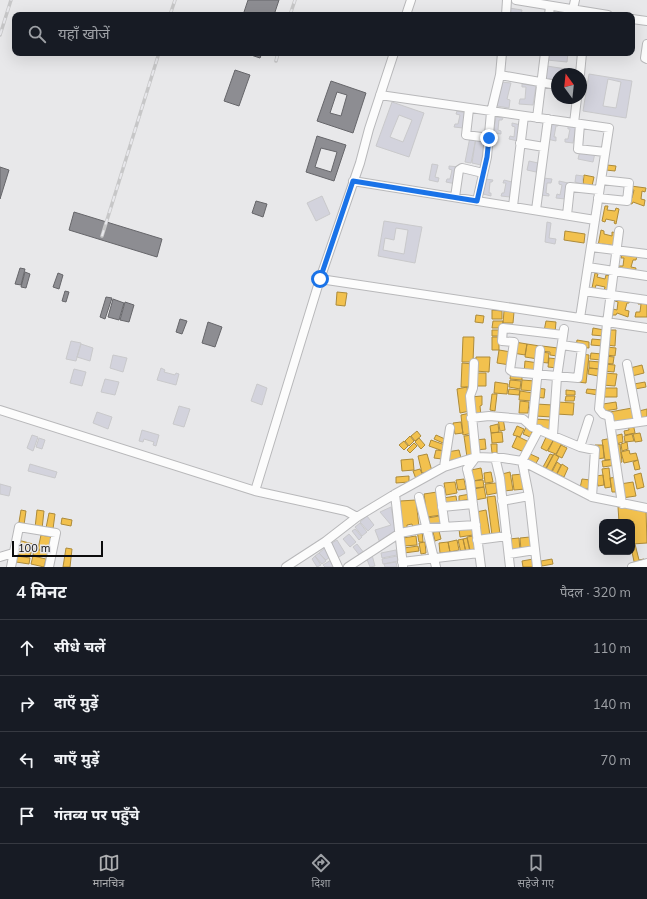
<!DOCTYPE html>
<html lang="hi">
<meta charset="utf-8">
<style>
body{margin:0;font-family:Mulish,"Noto Sans Devanagari",sans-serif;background:#20242c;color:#f1f3f6}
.controls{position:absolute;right:12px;bottom:12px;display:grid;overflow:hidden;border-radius:8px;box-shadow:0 4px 16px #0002}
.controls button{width:36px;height:36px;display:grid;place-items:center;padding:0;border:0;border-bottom:1px solid #363941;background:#171b24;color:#f1f3f6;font:20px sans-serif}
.compass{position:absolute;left:551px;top:68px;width:36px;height:36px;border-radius:50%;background:#171b24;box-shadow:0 4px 16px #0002;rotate:345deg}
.scale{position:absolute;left:12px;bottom:10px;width:91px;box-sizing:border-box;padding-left:4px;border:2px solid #0c0c0d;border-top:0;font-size:11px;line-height:14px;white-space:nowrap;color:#0c0c0d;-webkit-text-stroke:3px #e7e7eb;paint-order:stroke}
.stop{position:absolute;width:12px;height:12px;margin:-9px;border:3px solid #1a73e8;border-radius:50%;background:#fff}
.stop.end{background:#1a73e8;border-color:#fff;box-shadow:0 1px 4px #0008}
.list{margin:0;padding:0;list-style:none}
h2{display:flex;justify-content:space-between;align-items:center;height:52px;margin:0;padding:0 16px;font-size:17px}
h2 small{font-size:13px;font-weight:400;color:#9ea1a6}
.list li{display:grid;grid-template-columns:26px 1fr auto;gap:12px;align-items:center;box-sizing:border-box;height:56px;padding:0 16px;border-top:1px solid #363941}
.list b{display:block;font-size:15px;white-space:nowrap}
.list em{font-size:13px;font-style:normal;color:#9ea1a6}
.icon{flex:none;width:22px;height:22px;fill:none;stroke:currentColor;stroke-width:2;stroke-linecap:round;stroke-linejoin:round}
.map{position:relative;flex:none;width:647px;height:567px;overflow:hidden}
.search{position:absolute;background:#171b24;box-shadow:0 4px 16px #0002;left:12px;right:12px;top:12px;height:44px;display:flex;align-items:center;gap:10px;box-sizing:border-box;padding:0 14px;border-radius:8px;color:#9ea1a6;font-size:15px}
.sheet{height:276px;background:#171b24}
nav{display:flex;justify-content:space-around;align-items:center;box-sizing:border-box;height:56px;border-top:1px solid #363941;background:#171b24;font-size:11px;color:#9ea1a6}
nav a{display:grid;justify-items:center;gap:2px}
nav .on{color:#adaeb0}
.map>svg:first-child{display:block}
.homes{fill:#f2c14e;stroke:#ad8b3a}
.industry{fill:#8d8d92;stroke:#66666a;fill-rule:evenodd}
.building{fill:#d3d3dd;stroke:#c9c9cb;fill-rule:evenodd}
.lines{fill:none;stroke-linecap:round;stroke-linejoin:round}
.minor-casing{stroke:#b8b8ba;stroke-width:10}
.minor{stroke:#fcfcfc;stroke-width:8}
.rail-casing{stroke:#c7c7c8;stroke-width:3.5}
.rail{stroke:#e7e7eb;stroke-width:2;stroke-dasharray:6;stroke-linecap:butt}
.route{stroke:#1a73e8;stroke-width:5}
</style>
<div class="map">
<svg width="647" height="567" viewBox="0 0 647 567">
<rect width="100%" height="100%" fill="#e8e8ea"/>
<path class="homes" d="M607 165 616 166 615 171 606 170Z
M584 175 594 177 592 186 583 184Z
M631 186 646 188 645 192 642 191 641 199 645 200 644 206 633 202 632 204 628 203 629 198H632L634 190H631Z
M605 206H608L607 210 615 211 616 208 619 209 616 224 614 223 615 221 606 219 605 222 602 221Z
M601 230 604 231V234L612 236V232L617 233 614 248H611V245L602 244V246H598Z
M565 231 585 234 584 243 564 240Z
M622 254 637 256 636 260H633L631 267 636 268 635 273 618 271 619 266H623L624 258H621Z
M595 273 598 274 597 277 605 279 606 275 610 276 607 291 604 290 605 287 596 285 595 289 592 288Z
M337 292 347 293 345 306 336 305Z
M615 297 630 300 629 303H627L625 310 629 311 628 317 617 313 616 315H612L613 309 617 310 618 302 615 301Z
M639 300 647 301V317H635L636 312H640L641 304H638Z
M492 310 502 311V319H492Z
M504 311 514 312 513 323H503Z
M476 315 484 316 483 323 475 322Z
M493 321H503L502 328H492Z
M546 321 556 322 555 333 544 331Z
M593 328 604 330V336L592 335Z
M492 330H502V336H492Z
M608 330H616L615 346 607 345Z
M463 337H474L473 362H462Z
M492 337H499V350H492Z
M592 339 603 340V346L591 345Z
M577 340 589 342V348L576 347Z
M515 342 527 344 525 355 513 353Z
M527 344 540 346 538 359 525 357Z
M542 346 558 348 557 356 550 355V352L541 351Z
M607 347 616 348 615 356 606 355Z
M499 350 511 352 510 365 497 363Z
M541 352 549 353 548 363 539 362Z
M591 353 602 354 601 360 590 359Z
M582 354 589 355 586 383 578 382Z
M605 356 614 357 613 364 604 363Z
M476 357H490L489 372 475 371Z
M549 358 558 359 557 368 548 367Z
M525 361 538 363 536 375 524 373Z
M589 361 600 362V369L589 368Z
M462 363 473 364 472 387H461Z
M604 364 615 365 614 372 603 371Z
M642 365 644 373 632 376 630 368Z
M589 368 599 369 598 376 588 374Z
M511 372 522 373V380L510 379Z
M476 373H486V386H475Z
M604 373 617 374 615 386 602 385Z
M510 380 521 381 520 389 509 387Z
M522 380 535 381 534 391 521 390Z
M495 382 508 384 507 394 494 393Z
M645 382 646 387 635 389 634 384Z
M467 387 470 411 460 413 457 389Z
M536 388 545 389 544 398 535 397Z
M603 388H617V397H603Z
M509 389 520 390 519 395 508 394Z
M587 389 598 390V395L586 393Z
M566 390 575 391V395H566Z
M520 391 533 393 532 401 519 400Z
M492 394H497L495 411 490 410Z
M482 396V405L480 406 481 416H473L470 397Z
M566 396H575L574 401H565Z
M520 401 529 402 528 413H519Z
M557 402 574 403 573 415 556 414Z
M616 402 617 409 604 411 603 404Z
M536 404 553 405 552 417 535 416Z
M632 408 634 422 613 425 610 412Z
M647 409V417L641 419 639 411Z
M470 413 473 433 463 435 461 415Z
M503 418 505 430 500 431 498 419Z
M535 419 550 420V431L534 425Z
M461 422 463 433 455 434 453 423Z
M633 423 635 433 625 435 624 431 629 430 628 425Z
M498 424 499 432 491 433 490 426Z
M517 426 524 429 520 437 513 435Z
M526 427 533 430 530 437 523 434Z
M417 431 421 436 415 441 411 436Z
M502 432 503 442 492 443 491 433Z
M640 433 642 441 635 442 633 434Z
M622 434 623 442 616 444 614 436Z
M632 434 634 441 625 442 624 436Z
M436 435 445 439 443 443 434 439Z
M473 435 475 456 467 457 464 436Z
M547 435 554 439 547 451 541 448Z
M410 436 414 441 409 446 405 441Z
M517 436 529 442 524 452 512 447Z
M555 437 563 441 556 454 548 451Z
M419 438 425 445 421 449 415 442Z
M612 438 615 459 605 460 602 440Z
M485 439 486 449 476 450 475 440Z
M431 440 445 445 443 451 429 446Z
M404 441 408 446 404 450 399 445Z
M627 442 628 449 622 451 621 444Z
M414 443 417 446 410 453 407 450Z
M491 444H497V453H492Z
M620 444 622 462 618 463 615 445Z
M561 445 567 448 562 458 556 455Z
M595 445H603L604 458 596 459Z
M436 450 444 451 442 459 434 458Z
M459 450 461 458 448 461 447 452Z
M629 450 630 454 636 453 638 460 624 463 621 452Z
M528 453 539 458 535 465 524 460Z
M427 454 432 471 422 473 418 456Z
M550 454 553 455 546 468 543 467Z
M554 454 559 457 551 472 546 469Z
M413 459 414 470 402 471 401 460Z
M615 459 616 465 603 467 602 461Z
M638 460 640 469 635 470 633 462Z
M557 462 561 465 556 475 552 472Z
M562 464 568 468 564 477 557 474Z
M481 468 483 479 473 481 471 470Z
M609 468 611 487 605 488 602 469Z
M420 469 423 476 416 479 413 471Z
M491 472 493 482 485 483 484 473Z
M510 472 513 490 504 491 502 474Z
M641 473 644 487 637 489 634 475Z
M523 474 525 489 514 490 512 475Z
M603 475 604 485 598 486 596 476Z
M409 476V482L396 483V477Z
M618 477 619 492H612L610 478Z
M464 479 466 489 458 490 456 480Z
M582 479 590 480 588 489 580 488Z
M483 480 484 487 474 488 473 481Z
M455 482 457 493 446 495 444 483Z
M633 482 636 496 622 498 620 484Z
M496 483 497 493 487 495 485 484Z
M484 487 486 498 475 500 474 489Z
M437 492 441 515 427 517 424 494Z
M470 494 471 499 459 501V496Z
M456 496 457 503 445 505 443 498Z
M495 496 500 534 492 535 487 497Z
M416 500 419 527 413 528 412 524 407 525V528L402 529 400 501Z
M618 507 646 509 647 543 632 544V522H619Z
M21 510 26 511 24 525 19 522Z
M37 510 44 511 42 529 35 528Z
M486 510 490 535 480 537 476 512Z
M49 513 55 514 53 529 46 528Z
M439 516 441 526 430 528 428 518Z
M62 518 72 520 71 526 61 524Z
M472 527 473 535 460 537 459 529Z
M422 530 423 542H419L417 531Z
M439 531 441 539 435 541 433 532Z
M41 535 51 537 49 551 38 549Z
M416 536 417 545 404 546 403 538Z
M473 536 475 549 470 550 467 537Z
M530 537 531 549 521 550 520 538Z
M467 538 470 552 466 553 463 539Z
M519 538 520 551 510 552 509 539Z
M463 539 466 552 461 553 458 540Z
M18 540 33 544 30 557 14 554Z
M457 540 459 550 450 552 448 542Z
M425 542 426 553 421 554 419 543Z
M448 542 450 552 440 553 439 543Z
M635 544 639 560 644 559 645 563 635 566 632 552V545Z
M418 546 419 551 404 553V548Z
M66 548 72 549 70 567H63Z
M34 549 48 552 47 557 33 555Z
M17 556 30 558 29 564 16 562Z
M33 556 46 559 44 567 31 564Z
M533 559 534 567H523L522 561Z
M552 559 553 564 542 566 541 561Z"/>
<path class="industry" d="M248 0H279L274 15H243Z
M245 53H262L260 58Z
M235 70 250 75 239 106 224 101Z
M331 81 366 93 353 133 317 121ZM337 92 347 95 341 116 330 113Z
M317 136 346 145 334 181 306 172ZM321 148 337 152 331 172 315 167Z
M0 167 9 170 0 199Z
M256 201 267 204 263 217 252 213Z
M74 212 162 239 157 257 69 230Z
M20 268 25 269 21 285 15 284Z
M25 272 30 274 26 288 21 287Z
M58 273 63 275 59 289 53 287Z
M65 291 69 292 66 302 62 301Z
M106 297 112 298 105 319 100 317Z
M113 299 124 303 119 320 108 317Z
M125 302 134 305 129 322 120 320Z
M180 319 187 321 182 334 176 332Z
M208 322 222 327 215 347 202 343Z"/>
<path class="building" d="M509 8 522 10 521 15H508Z
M548 53H568L567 62 547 60Z
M547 66 566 69 565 74H557V81L544 80Z
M589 74 632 81 626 118 583 111ZM608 79 621 82 616 108 603 106Z
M500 82 511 83 507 99 510 100 509 108 497 106Z
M522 84 536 86 533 105 519 104 520 99H525L526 87H522Z
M392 102 424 113 409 157 376 146ZM399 115 412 120 403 142 390 137Z
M457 111 466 113 463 128 454 127 455 124H458L460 115 456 114Z
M496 117 503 118 502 120H499L498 130 501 131V134L493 133Z
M512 123 521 125 518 141 509 139 510 136 514 137 515 127 512 126Z
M550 123 559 125 558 126H556L554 137H556V141L547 139Z
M568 126 576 127 573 143 565 142V139H568L570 129H568Z
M470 137 476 138 471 163 465 162Z
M476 137 485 139 481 165 472 163Z
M580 151 595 153 593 162 578 159Z
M529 161 538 163 536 172 527 170Z
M432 164 438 165 435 177 439 178 438 182 429 180Z
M449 166 459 167 456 184 446 182 447 179H450L452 170 449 169Z
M576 175 583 176 582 184 575 182Z
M543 178 552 179 551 183H547L546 193 549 194V196L540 195Z
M485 179 493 180 492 182H490L489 193H491V196L483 194Z
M504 180 512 182 510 197 501 196 502 193H504L506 183H503Z
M559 181 568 183 565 199 556 198 557 194 560 195 562 185 559 184Z
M322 196 330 214 316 221 307 203Z
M384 221 422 227 415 263 378 256ZM396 228 408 230 404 254 383 250 385 238 394 240Z
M547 222 551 223 549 238 556 239 555 244 545 242Z
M71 341 81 343 76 361 66 359Z
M81 344 93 348 90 361 77 357Z
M113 355 127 358 123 372 110 368Z
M161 368 165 370 164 372 175 375 176 373 179 374 176 385 157 380Z
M74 369 86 372 82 386 70 383Z
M105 379 119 382 115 395 101 392Z
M257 384 267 388 262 405 251 401Z
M179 406 190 409 184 427 173 424Z
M97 412 112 417 108 429 93 423Z
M142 430 159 435 156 446 153 445 154 442 144 439 143 442 139 441Z
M32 435 38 437 33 451 27 448Z
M39 438 45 440 42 449 36 447Z
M30 464 57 472 55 478 28 471Z
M0 484 11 487 9 496 0 494Z
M391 507 396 533 380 543 375 530 391 525 380 512Z
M367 516 374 525 368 531 360 522Z
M360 523 367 532 362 536 355 527Z
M355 529 362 537 359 540 352 531Z
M349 534 356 542 350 547 343 539Z
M337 540 345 553 336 559 332 543Z
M357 544 364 553 360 556 353 547Z
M325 548 330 557 326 560 319 553Z
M396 550 397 555 382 558 381 553Z
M319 553 326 561 322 564 315 556Z
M372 555 375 566 370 567 366 557Z
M315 556 321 565 317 567 312 559Z
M397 556 398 561 383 564 382 559Z
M331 560 336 567H325L323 565Z
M396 562 397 567H385L384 564Z"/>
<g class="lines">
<defs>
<path id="minor" d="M516 0 608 15
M573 9 575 0
M406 15 411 0
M506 15 507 0
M549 15 550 6
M632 19 647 21
M647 44 645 58 647 59
M580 74 582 53
M500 75 557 85
M380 95 609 128 580 318
M469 109 466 135 489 138
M537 118 545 53
M574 123 577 98
M580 124 578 149 605 152
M520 143 544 147
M353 181 595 220
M455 197 459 170 462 168 483 173
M598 198 627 201 629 183 601 180
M477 201 487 157 491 112 500 75 502 53
M513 206 524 116
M536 210 548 119
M567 215 570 187 599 190
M619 231 607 323 599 409 603 414 609 416 622 504
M591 247 647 254
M588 267 647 276
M320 279 647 328
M584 291 647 300
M562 345 582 348 578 378 513 372 510 370 514 342 502 341 503 328 563 335
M627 364 638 422
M0 410 255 491 346 511 357 517
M471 418 489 416 523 419 532 427 580 447 595 450 592 497
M611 426 647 421
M532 427 540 350
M553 435 557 377 564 329
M580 447 589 419
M495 457 500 478 510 567
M444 467 450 428
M467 469 476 457 470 396 473 388 474 363
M467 469 470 481 481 567
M440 490 445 527
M255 491 320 279 360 163 369 129 394 53
M395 494 403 566
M419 497 436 567
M502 501 529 496
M442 507 473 504
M477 540 507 536
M326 541 338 567
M509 554 535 550
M0 557 13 553
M402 562 479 553
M11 567 19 527 56 533 49 567
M286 567 326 541 357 517 395 494 444 467 476 457 503 458 522 461 592 497 647 508
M348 567 400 533 426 528 476 525
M537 567 529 496 522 461 539 429
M632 567 647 563"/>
</defs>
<use href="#minor" class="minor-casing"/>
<use href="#minor" class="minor"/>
<defs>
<path id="rail" d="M170 15 175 0
M290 15 295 0
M0 35 11 0
M276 61 278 53
M102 236 159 53"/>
</defs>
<use href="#rail" class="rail-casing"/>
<use href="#rail" class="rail"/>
</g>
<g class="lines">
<path class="route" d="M320 279 353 181 477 201 487 157 489 138"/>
</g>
</svg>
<div class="controls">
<button><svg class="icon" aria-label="layers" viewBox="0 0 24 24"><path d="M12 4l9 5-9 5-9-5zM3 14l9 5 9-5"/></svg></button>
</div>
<svg class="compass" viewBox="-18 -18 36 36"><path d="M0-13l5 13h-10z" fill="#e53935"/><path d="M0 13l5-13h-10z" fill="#9ea1a6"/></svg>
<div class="scale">100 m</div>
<div class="stop" style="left:320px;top:279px"></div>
<div class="stop end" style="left:489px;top:138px"></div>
<div class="search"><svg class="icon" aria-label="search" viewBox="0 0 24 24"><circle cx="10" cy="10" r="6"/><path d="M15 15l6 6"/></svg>यहाँ खोजें</div>
</div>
<section class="sheet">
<h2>4 मिनट<small>पैदल · 320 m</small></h2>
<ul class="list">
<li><svg class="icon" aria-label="ahead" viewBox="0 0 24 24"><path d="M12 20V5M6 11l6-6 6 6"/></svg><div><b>सीधे चलें</b></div><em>110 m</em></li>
<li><svg class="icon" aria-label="right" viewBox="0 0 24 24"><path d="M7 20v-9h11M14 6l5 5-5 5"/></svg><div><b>दाएँ मुड़ें</b></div><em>140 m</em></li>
<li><svg class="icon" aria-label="left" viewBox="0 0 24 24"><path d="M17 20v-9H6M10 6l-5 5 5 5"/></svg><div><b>बाएँ मुड़ें</b></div><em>70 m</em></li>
<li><svg class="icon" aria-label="arrive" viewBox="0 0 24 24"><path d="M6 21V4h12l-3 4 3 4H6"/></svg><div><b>गंतव्य पर पहुँचे</b></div></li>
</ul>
</section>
<nav>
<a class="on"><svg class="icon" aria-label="map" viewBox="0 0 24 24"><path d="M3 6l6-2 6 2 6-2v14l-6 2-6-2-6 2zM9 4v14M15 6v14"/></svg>मानचित्र</a>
<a><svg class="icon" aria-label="directions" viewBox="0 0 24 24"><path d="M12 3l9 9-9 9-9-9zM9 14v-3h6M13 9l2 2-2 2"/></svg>दिशा</a>
<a><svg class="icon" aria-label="saved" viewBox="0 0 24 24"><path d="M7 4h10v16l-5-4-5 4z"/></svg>सहेजे गए</a>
</nav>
